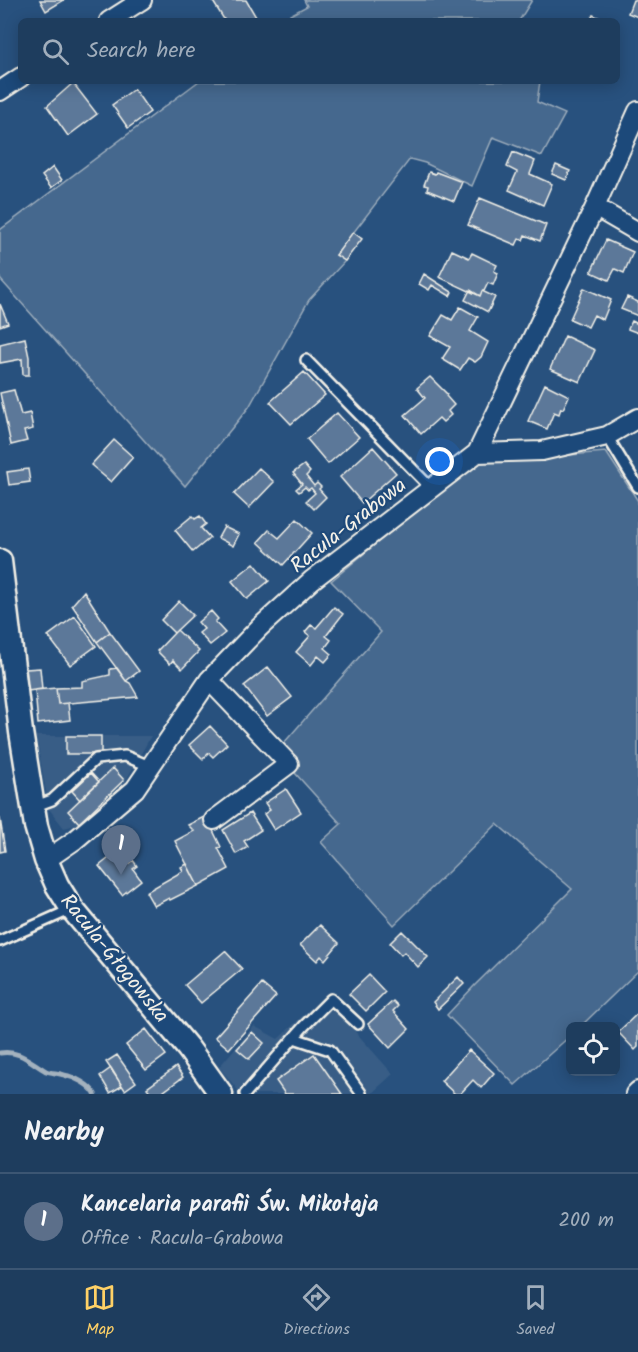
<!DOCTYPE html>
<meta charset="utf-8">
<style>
body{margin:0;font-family:Kalam,sans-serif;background:#264464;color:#f1f3f6}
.controls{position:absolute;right:18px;bottom:18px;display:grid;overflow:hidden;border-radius:9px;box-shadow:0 3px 15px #0003}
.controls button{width:54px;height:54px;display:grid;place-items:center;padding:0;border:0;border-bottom:2px solid #3c5673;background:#1e3d5e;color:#f1f3f6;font:30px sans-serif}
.you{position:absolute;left:440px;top:462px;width:21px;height:21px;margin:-15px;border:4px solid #fff;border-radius:50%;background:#1a73e8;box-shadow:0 0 0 9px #1a73e833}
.badge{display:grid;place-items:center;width:39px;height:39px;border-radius:50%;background:#ffd166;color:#fff;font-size:20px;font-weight:700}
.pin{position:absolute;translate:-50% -50px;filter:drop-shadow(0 2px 3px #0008)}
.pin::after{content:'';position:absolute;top:32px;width:21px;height:18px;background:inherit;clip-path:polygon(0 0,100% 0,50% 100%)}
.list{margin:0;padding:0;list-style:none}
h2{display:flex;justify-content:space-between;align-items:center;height:78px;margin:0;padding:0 24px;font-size:26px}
h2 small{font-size:20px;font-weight:400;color:#a1aebc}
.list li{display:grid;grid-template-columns:39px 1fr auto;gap:18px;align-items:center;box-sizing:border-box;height:96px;padding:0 24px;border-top:2px solid #3c5673}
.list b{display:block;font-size:22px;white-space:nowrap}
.list p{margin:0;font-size:20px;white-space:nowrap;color:#a1aebc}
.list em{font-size:20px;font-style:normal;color:#a1aebc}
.icon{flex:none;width:33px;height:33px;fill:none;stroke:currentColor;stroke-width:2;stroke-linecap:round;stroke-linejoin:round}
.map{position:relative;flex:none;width:638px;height:1094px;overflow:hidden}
.search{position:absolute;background:#1e3d5e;box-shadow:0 3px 15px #0003;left:18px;right:18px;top:18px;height:66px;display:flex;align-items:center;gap:15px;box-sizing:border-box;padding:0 21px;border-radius:9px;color:#a1aebc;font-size:22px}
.sheet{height:174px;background:#1e3d5e}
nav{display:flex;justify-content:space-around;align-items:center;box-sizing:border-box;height:84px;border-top:2px solid #3c5673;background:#1e3d5e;font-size:16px;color:#a1aebc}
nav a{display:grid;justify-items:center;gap:3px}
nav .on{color:#ffd166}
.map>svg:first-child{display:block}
.built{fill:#375d86}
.green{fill:#45688e;stroke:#9cacbb;stroke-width:1.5}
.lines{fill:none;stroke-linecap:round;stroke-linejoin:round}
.stream{stroke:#a4b2be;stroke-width:5}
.building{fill:#5b7899;stroke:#f4f1e8;stroke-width:1.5}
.service-casing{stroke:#f4f1e8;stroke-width:14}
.minor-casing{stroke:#f4f1e8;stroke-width:22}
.tertiary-casing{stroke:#f4f1e8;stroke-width:27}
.service{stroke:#1f4a7a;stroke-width:9}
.minor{stroke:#1f4a7a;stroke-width:18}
.tertiary{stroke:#1f4a7a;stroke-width:22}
.labels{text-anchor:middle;stroke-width:4.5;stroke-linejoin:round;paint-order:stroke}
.street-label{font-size:21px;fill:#f4f1e8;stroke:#1f4a7a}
</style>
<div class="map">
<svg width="638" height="1094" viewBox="0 0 638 1094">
<rect width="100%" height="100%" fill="#28517e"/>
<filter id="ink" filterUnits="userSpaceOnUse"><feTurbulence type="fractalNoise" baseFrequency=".0167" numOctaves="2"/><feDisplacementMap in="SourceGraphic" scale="12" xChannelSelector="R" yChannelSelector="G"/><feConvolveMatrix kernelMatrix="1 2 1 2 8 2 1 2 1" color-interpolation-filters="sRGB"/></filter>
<g filter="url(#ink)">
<path class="built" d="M36 736H151L125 782 79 824 64 828 49 809Z
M310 1009 337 1011 393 1074 371 1094H241L219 1067 254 1026 278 1039Z"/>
<path class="green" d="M304 0H532L519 21H279L307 6Z
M199 81H540L537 102 565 114 542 156 493 137 472 186 425 163 410 159 336 255 345 261 309 300 249 407 185 486 0 279V230Z
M606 452 638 501V971L581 1026H570V1036L515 1085 447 1015 475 985 572 889 497 824 394 925 321 842 341 824 276 752 381 632 331 581 412 514 481 462Z"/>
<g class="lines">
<path class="stream" d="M0 1053C21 1050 30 1062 46 1071 51 1073 59 1073 64 1075 75 1077 90 1085 95 1094"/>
</g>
<path class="building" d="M40 0H64L46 11Z
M212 0H246L256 17 250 21H225Z
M633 0H638V17L628 13Z
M593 15 605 20 606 18 613 21H590Z
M73 83 97 114 68 136 47 106Z
M134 89 150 112 128 128 112 105Z
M513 152 535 161 530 174 552 184 543 205 509 190 517 172 507 167Z
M556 165 570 171 566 180 552 174Z
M53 167 62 180 51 188 42 176Z
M429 172 435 174 436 172 462 182 454 201 427 190 428 186 424 185Z
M480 198 546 225 540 241 525 235 523 240 519 239 516 245 468 225Z
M353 232 362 239 345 261 336 255Z
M606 240 633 252 624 273 615 269 609 280 591 272Z
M452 250 469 258 472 253 497 265 494 271 498 273 493 285 488 283 484 291H482L480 296 439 277Z
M424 274 452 292 450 296 432 285 429 290 419 284Z
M584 288 611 300 603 320 594 315 588 327 570 319Z
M470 290 480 296 482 291 495 297 488 312 465 300Z
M627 297 638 302V316L621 309Z
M0 304 8 323 0 326Z
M460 307 478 317 470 331 488 342 481 357 475 362 468 358 460 370 442 359 450 347 430 336 443 315 452 320Z
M632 321 638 324V333L628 329Z
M565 336 595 350 580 382 550 369Z
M25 338 29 357V375H23L22 359 0 363V344Z
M304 372 325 395 291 424 270 402Z
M430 377 447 394 446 396 454 405 448 411 451 415 443 422 439 418 421 434 405 415 425 398 417 388Z
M545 384 569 396 563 409 561 408 559 414 554 412 547 429 528 421Z
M14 390 21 415 30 413 33 429 24 431 27 441 11 445 0 393Z
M337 413 359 437 328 464 307 439Z
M114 440 133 457 111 482 91 465Z
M373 447 396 473 362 503 340 477Z
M304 465 310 472 306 476 314 486 317 483 321 487 319 489 326 497 314 509 306 501 315 493 311 488 308 490 305 487 299 492 296 489 302 484 293 473Z
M259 468 274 482 249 508 234 494Z
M28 469 30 482 9 485 7 472Z
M192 516 195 519 200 516 206 524 201 528 210 538 193 552 175 530Z
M297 519 312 533 283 565 258 542 269 530 279 538Z
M224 527 239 534 233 546 218 538Z
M254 563 269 581 247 599 232 581Z
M84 591 110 632 97 642 72 605Z
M179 601 193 615 174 633 161 620Z
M334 607 343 614 326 636 331 640 325 648 332 654 325 662 318 656 311 665 296 652 310 636 305 632 311 625 316 628Z
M211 611 218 619 215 622 225 633 210 645 199 633 204 629 198 622Z
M75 616 96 646 70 665 48 636Z
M177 630 199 651 182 669 173 660 170 664 157 651Z
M110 632 139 671 126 681 97 642Z
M268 667 292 697 267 716 244 686Z
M40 668 42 689 28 691 26 669Z
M117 668 126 681 130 683 138 697 58 704 56 688 82 687V681L110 675V669Z
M56 688 58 704 68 703 70 720 38 724 35 690Z
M210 726 227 744 213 757 209 753 203 759 189 745Z
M66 736H101V754H66Z
M113 768 124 780 79 823 68 811Z
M91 773 99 782 80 800 72 791Z
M286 789 301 812 274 830 264 814 270 810 265 803Z
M250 813 261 830 244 841 248 847 236 854 223 830Z
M206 816 221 847 218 848 229 869 198 886 175 841 194 831 188 825Z
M0 818 5 851 0 852Z
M118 851 128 864 133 860 137 866 133 869 141 880 122 895 99 866Z
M187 864 198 886 170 900 169 898 154 906 146 892 183 871 181 867Z
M320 925 339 943 325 960 321 956 317 961 300 945Z
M402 931 428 957 418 967 404 952 401 955 390 943Z
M225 951 242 969 201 1003 185 985Z
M369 975 385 992 366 1011 349 994Z
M458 977 464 984 438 1009 433 1002Z
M262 984 276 996 229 1049 215 1037Z
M393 1001 398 1006 393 1011 409 1029 390 1048 368 1024Z
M638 1013V1047L635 1050 618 1032Z
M146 1029 166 1055 146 1070 126 1045Z
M252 1032 264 1043 249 1059 237 1049Z
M469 1050 494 1073 481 1088 473 1080 460 1094H455L441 1081Z
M314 1054 342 1094H285L276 1081Z
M117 1055 136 1082 125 1090 106 1062Z
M176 1067 183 1077 160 1094H152L147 1088Z
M111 1068 122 1086 110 1093 100 1076Z"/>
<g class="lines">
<defs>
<path id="service" d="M306 360 431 488
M607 436 638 487
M33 807 52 800 96 759 125 756 152 767
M0 941 72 909
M294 1038 330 1050 361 1093
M245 1094 304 1026 331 999 358 1024"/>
<path id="minor" d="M109 21 142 0
M0 91 21 77
M595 207 638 232
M477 453 542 451 607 436 638 418
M209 680 289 764 214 820
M46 860 75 840 135 789 209 680 260 627 312 580 477 453 595 207 638 111
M635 1094 638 1091"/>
<path id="tertiary" d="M0 561 21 732 36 826 46 860 57 885 72 909 188 1048 221 1094"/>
</defs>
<use href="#service" class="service-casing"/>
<use href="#minor" class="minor-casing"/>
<use href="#tertiary" class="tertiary-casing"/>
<use href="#service" class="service"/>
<use href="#minor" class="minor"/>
<use href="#tertiary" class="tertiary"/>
</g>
</g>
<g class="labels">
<g class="street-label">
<text transform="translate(348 525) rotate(-38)" y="7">Racula-Grabowa</text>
<text transform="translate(115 958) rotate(51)" y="7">Racula-Głogowska</text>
</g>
</g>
</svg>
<div class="controls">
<button><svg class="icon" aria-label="locate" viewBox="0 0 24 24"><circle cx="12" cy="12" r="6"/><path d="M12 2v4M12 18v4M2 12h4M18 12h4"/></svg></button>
</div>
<div class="you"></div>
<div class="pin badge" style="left:121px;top:875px;background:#5c6f8a">1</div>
<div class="search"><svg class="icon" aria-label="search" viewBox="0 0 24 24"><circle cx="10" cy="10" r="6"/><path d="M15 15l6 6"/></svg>Search here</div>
</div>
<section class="sheet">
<h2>Nearby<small></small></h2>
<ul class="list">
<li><span class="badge" style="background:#5c6f8a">1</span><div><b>Kancelaria parafii Św. Mikołaja</b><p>Office · Racula-Grabowa</p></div><em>200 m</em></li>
</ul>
</section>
<nav>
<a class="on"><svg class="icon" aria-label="map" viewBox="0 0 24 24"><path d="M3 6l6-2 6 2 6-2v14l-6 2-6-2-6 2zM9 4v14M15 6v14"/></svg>Map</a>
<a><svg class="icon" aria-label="directions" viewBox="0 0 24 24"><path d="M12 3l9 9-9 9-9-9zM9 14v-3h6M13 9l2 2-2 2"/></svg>Directions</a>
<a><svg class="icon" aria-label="saved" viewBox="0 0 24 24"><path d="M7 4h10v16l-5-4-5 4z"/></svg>Saved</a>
</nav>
